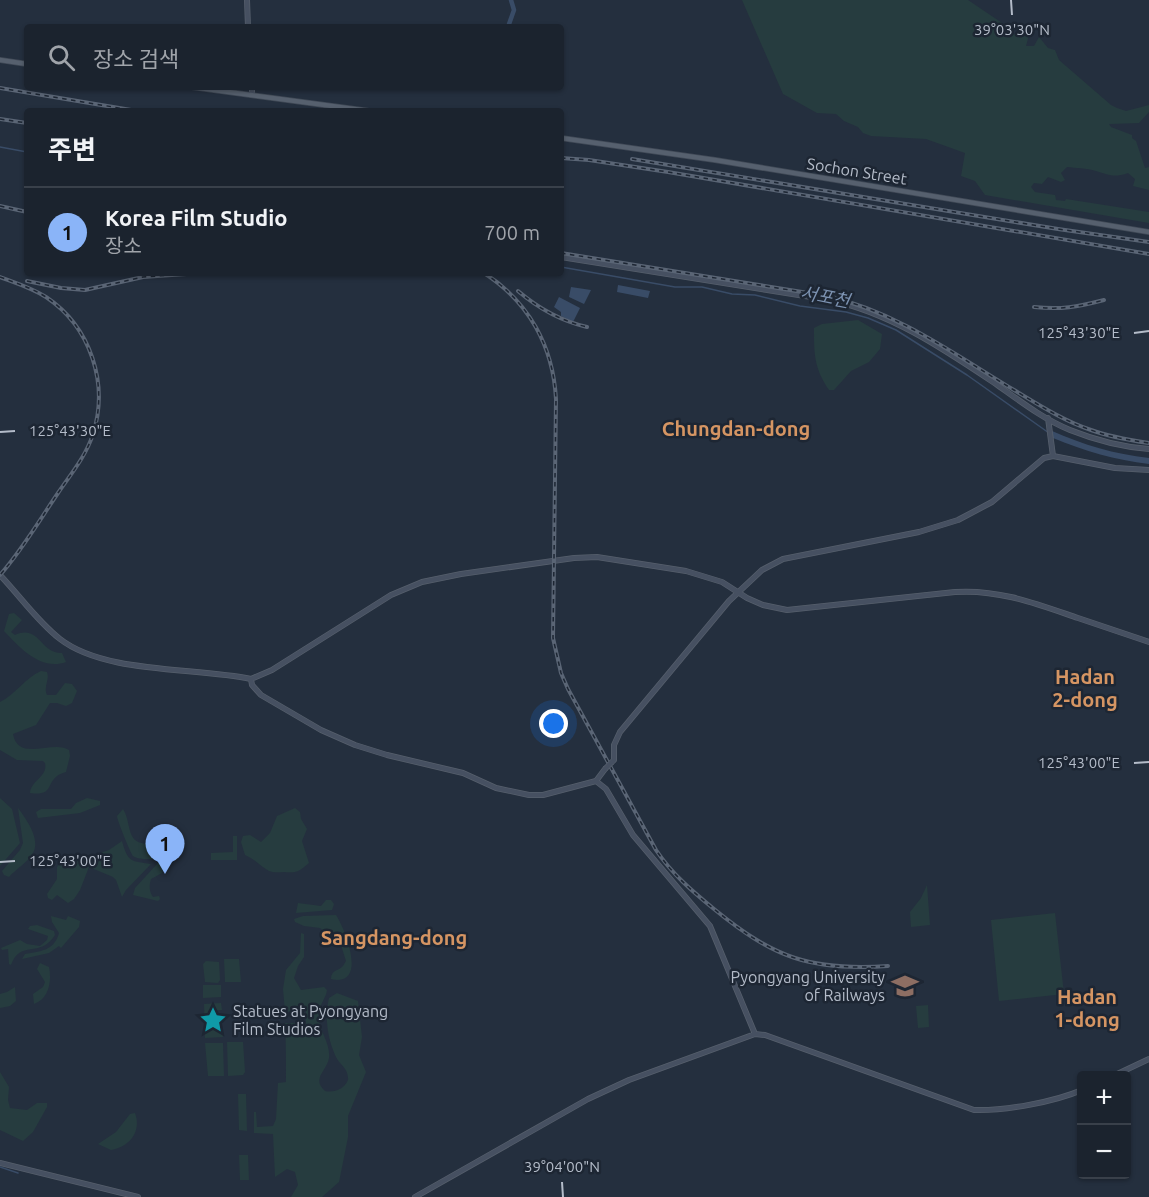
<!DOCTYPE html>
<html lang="ko">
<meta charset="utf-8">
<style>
body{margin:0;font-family:Ubuntu,"Noto Sans KR",sans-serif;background:#282f3a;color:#f1f3f6}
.controls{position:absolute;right:18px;bottom:18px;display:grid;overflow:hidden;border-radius:6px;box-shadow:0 2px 4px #0004}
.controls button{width:54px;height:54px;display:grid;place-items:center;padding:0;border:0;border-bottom:2px solid #39404a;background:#1b232e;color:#f1f3f6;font:30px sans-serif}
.you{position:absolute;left:554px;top:724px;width:21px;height:21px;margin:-15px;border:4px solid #fff;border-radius:50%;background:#1a73e8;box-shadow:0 0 0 9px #1a73e833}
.badge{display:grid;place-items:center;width:39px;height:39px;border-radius:50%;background:#8ab4f8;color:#111;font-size:20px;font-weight:700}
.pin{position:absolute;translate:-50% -50px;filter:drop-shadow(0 2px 3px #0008)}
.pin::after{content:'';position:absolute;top:32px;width:21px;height:18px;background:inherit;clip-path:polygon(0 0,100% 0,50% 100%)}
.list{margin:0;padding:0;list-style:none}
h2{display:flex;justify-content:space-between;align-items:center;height:78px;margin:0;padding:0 24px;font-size:26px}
h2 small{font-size:20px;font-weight:400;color:#a0a4aa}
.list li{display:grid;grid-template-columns:39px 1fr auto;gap:18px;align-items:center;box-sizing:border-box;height:90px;padding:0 24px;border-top:2px solid #39404a}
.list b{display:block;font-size:22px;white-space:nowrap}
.list p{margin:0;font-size:20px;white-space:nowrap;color:#a0a4aa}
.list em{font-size:20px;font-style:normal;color:#a0a4aa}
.icon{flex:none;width:33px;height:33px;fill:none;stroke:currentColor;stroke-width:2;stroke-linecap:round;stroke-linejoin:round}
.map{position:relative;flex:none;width:1149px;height:1197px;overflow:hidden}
.search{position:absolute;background:#1b232e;box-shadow:0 2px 4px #0004;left:24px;top:24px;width:540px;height:66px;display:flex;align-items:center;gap:15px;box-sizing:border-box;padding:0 21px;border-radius:6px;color:#a0a4aa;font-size:22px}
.panel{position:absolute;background:#1b232e;box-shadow:0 2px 4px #0004;left:24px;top:108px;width:540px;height:168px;border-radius:6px}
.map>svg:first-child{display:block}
.green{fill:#263c3f}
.water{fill:#394c67}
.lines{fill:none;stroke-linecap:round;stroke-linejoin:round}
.stream{stroke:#394c67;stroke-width:1.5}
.canal{stroke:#394c67;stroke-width:4.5}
.secondary-casing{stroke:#565f6c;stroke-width:6}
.primary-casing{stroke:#414a57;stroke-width:6}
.secondary{stroke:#465061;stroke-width:4.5}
.primary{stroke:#56606e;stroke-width:4.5}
.rail-casing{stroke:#5a6575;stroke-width:4}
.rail{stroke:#1d2633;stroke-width:1.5;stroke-dasharray:4.5;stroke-linecap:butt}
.secondary-bridge-casing{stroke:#565f6c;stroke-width:6;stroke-linecap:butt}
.secondary-bridge{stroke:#465061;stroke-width:4.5}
.ticks{fill:none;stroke:#b4bcc9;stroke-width:2}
.labels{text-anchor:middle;stroke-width:5;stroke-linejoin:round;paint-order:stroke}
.street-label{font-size:16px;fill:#b4bcc9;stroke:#1d2633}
.poi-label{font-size:16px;fill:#b4bcc9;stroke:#1d2633;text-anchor:end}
.water-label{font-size:18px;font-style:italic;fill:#7c92b1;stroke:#1d2633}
.quarter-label{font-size:20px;font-weight:bold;fill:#d59563;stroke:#1d2633}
.ticks-label{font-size:15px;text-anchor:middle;fill:#b4bcc9;stroke:#1d2633;stroke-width:5;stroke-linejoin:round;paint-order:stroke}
</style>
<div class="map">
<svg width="1149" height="1197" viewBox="0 0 1149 1197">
<rect width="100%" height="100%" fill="#242f3e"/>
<path class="green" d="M742 0H968L1008 27 1010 35 1020 33 1029 35 1026 46H1034L1039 37 1048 48 1055 50 1059 60 1111 105 1117 108 1126 111 1149 105V112L1139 123 1109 124 1111 127 1132 135V138L1136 141 1145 168 1149 167V190L1133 186 1135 179 1128 173C1114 178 1109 175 1096 171 1086 168 1076 168 1067 167L1061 173 1065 180 1061 182 1048 177 1042 184 1034 183 1031 187 1035 192 1055 195 1056 200 1065 201 1066 199 1149 212V223L985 195 975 181 961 176 965 153 926 139 871 136 863 133 858 127 844 121 836 114 817 113 783 94Z
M858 320 882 334 880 349 869 362 851 371 834 390H829C814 368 814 354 814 328L822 324Z
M14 613 22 620 11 632 15 635C40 624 40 654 62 653L66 662C41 671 20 648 4 631L9 614Z
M41 671 47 672C50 680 43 687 47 695H56L65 683 72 684 77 691 72 703 66 706 57 703H50L36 725 13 734C18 763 54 739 69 750L70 756 66 772C63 773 59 774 57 776 46 785 53 796 30 793 31 780 48 777 45 763L43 761 17 760 0 750V702C16 694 25 678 41 671Z
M0 798 12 809 20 843 0 866Z
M87 798 100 801V805L80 813 38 818 36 812 41 809H71L76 803Z
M18 808C26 819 41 839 33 853 28 862 16 869 9 877L4 875 2 871 20 850 23 843Z
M295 808 300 812 301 819 307 829 302 841 309 863C298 872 298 873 284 872 279 872 274 873 269 871 261 867 255 859 245 855L241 842 243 836 250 835 261 842 270 833 277 816Z
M123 809C129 818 128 832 134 839 137 843 144 843 148 845L157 859C151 859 138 860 133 856 131 854 117 820 117 816Z
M233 836H237V860H211V853L233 852Z
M122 841C128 862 130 861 151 864L126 890 122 897 116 880 113 877 89 867 80 890 74 899 68 903 57 895 52 900 48 898 47 894 57 879V867L63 860 94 855 109 850Z
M158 863H165L162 873 151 879C149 886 149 891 153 897L159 896 160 899 158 901 133 895 135 888Z
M927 885 930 925 911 927 910 912 921 898Z
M326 900H331L334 904 332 910 296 913 298 903 321 906Z
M1055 913 1064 994 999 1001 991 920Z
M336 915C346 930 368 988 331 979 331 970 338 971 343 966L346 961 339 939 327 934 320 928 304 926 295 922 294 919 303 916Z
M51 916 66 920 68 916 80 921 79 927 61 948 59 946 49 953 22 959 25 954C41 951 54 951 59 933L52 922Z
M37 925 54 931 55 935C40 959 20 939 11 965L9 964 8 949 2 950 1 948 20 940 27 944 40 946 47 940 48 936 28 929 30 926Z
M301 933 304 934V957L298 966 294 978 301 990 324 987 327 990C326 998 320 1004 319 1012 316 1028 331 1042 329 1058 327 1071 311 1078 325 1091 335 1093 344 1089 348 1080 349 1068 339 1065 335 1055 328 1038 325 1021 328 1003L329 998 337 993 358 1001 362 1037 359 1055 366 1072 348 1116V1137L339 1182 322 1197H291L298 1185 295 1172 287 1169 275 1177 273 1134 254 1133V1112H256L257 1127 273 1126 276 1119 278 1083 286 1082C286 1062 286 1043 285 1023H299L300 1026 306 1025V1010L285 1012 283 989 286 970 300 953Z
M224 959H239L241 982H225Z
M206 961 219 962 220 980 218 983 205 982 203 964Z
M40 963 49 967C52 981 49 999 34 1004L33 994 43 987 45 982 37 969Z
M203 985H221V997L203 998Z
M15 987 16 1001 10 1006 0 1008V994L7 992Z
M221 1003 222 1010 208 1011 209 1029H222L223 1037 205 1038 204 1004Z
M928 1005 929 1027 918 1028 916 1006Z
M227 1042H243L245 1072 243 1075 228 1076Z
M205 1043H223L224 1076H208Z
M0 1072 9 1087 8 1100 10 1108 27 1110 37 1103H47V1107L33 1132 23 1141 0 1130Z
M238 1094H246L247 1131 239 1130Z
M135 1113C142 1132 129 1147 111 1150L98 1144 116 1132 130 1114Z
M239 1155H248L249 1180H240Z"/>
<path class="water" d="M618 285 650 291 648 298 617 292Z
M571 287 591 290 584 304 569 297Z
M559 297 580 308 573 322 561 316V312L554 307Z
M1052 431C1084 445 1114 454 1149 458V464C1115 460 1085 451 1053 438Z"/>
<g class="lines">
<path class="stream" d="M0 147 27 152
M561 267 675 287H702L732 294 755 295 800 306 846 312 868 318 896 330 967 375 1049 433
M0 1167 18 1173"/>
<path class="canal" d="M508 27 514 10 511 0"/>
<defs>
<path id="secondary" d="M247 0 248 27
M252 87V95
M561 257 830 300C891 313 945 350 996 384 1020 401 1043 419 1070 430 1095 440 1122 447 1149 449
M1048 418 1053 456 1115 468 1149 470
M0 575C20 596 37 621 60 639 105 674 195 667 251 679L252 685 261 695 321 730 355 745 387 755 463 773 496 788 529 795H543L596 781 606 789 633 835 710 926 755 1034
M251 679 272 670 391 595 422 582 461 574 574 558 597 557 686 571 722 582 747 598 763 605 787 610 955 592C999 589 1037 604 1078 618 1101 626 1125 634 1149 642
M612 762 614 760V745L620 732 729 601 762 570 783 559 919 532 958 520 992 502 1044 458 1053 456
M596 781 605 769
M1113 1076 1149 1059
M0 1163 138 1197
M415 1197 588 1099 629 1080 755 1034 765 1035 974 1110C1005 1111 1054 1102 1082 1090"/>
<path id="primary" d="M0 60 27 64
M192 87 369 111
M561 138 715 160 1149 232"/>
</defs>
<use href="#secondary" class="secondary-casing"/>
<use href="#primary" class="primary-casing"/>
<use href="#secondary" class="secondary"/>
<use href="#primary" class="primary"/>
<defs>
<path id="rail" d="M0 88 137 111
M0 119 27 123
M561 158 589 160 668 172 1149 254
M632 159 1058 229 1149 242
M0 206 27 212
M561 253 827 296C897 312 954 354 1014 390 1039 405 1064 421 1091 430 1110 437 1129 440 1149 443
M484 273C529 302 553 346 556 399L553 638 561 673 568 689 656 850C672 874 692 891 714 909 774 958 810 971 888 966
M0 277C16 283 32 288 46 297 91 327 109 384 93 434 86 456 71 474 58 493 39 521 22 550 0 575
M27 281 61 288 85 290 143 277 201 273
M518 291C538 308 561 321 587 327
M1034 307C1061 310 1077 307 1104 300"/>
</defs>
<use href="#rail" class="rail-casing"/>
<use href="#rail" class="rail"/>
<defs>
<path id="secondary-bridge" d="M605 769 612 762"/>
</defs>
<use href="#secondary-bridge" class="secondary-bridge-casing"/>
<use href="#secondary-bridge" class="secondary-bridge"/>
</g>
<path class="ticks" d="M1011 0 1012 15M1134 333 1149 331M0 432 15 431M1134 763 1149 762M0 862 15 861M562 1182 563 1197"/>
<defs>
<symbol id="university-bare" viewBox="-9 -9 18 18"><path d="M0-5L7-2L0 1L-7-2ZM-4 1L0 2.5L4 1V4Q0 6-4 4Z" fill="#8d6e63" stroke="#1d2633" stroke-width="2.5" paint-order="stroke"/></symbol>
<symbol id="sight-bare" viewBox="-9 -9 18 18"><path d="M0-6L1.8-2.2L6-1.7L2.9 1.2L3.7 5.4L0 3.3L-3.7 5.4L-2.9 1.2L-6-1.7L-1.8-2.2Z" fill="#0f9aa8" stroke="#1d2633" stroke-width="2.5" paint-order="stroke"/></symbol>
</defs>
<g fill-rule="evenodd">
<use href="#university-bare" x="886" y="967" width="38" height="38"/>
<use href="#sight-bare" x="194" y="1001" width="38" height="38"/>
</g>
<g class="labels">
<g class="street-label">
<text transform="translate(857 171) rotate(9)" y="6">Sochon Street</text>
</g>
<g class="poi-label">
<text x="885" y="983">Pyongyang University<tspan x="885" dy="18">of Railways</tspan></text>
<text x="233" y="1017" text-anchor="start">Statues at Pyongyang<tspan x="233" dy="18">Film Studios</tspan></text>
</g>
<g class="water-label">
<text transform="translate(825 297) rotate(11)" y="6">서포천</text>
</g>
<g class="quarter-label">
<text x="736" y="436">Chungdan-dong</text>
<text x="1085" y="684">Hadan<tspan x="1085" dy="23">2-dong</tspan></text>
<text x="394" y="945">Sangdang-dong</text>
<text x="1087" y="1004">Hadan<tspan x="1087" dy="23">1-dong</tspan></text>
</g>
</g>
<g class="ticks-label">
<text x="1012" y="35">39°03'30"N</text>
<text x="1079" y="338">125°43'30"E</text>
<text x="70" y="436">125°43'30"E</text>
<text x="1079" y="768">125°43'00"E</text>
<text x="70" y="866">125°43'00"E</text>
<text x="562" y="1172">39°04'00"N</text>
</g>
</svg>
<div class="controls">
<button>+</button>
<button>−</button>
</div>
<div class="you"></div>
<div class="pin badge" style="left:165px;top:874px">1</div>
<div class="search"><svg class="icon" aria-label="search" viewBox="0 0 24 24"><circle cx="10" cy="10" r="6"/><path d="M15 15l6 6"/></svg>장소 검색</div>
<section class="panel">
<h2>주변<small></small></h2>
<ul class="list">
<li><span class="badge">1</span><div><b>Korea Film Studio</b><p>장소</p></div><em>700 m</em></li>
</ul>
</section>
</div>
